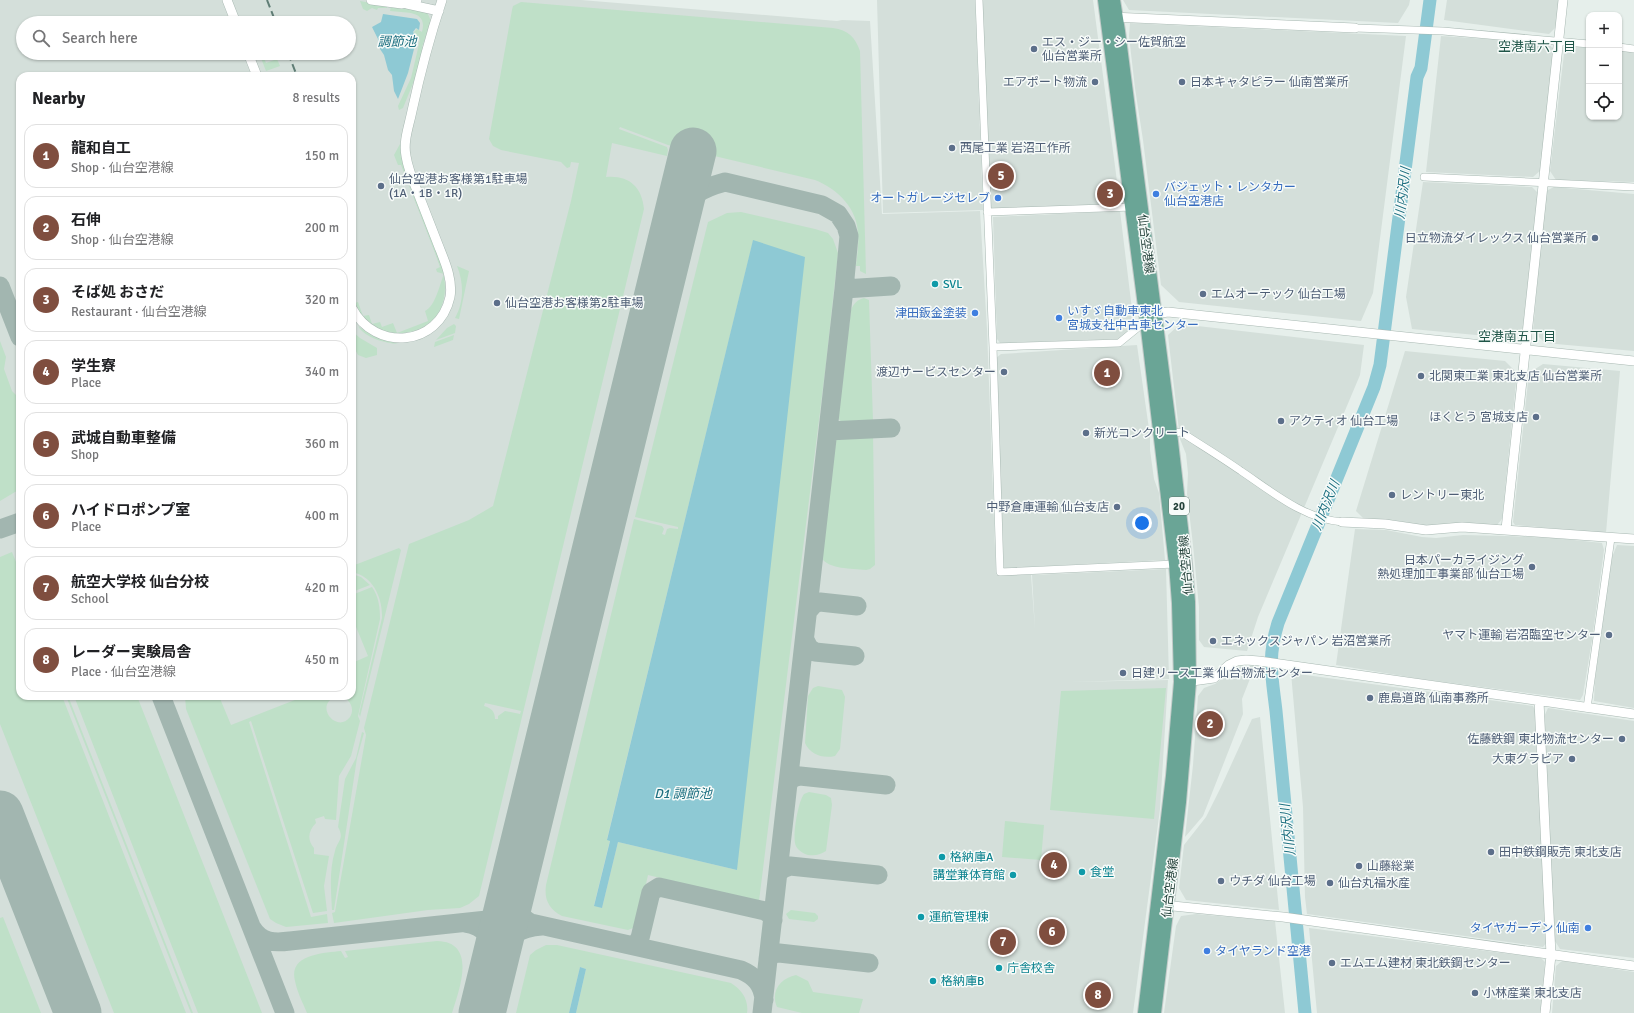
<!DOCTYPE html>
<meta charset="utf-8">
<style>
body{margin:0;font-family:Signika,"Noto Sans JP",sans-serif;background:#f6f6f6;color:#202124}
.controls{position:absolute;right:12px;top:12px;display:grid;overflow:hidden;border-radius:8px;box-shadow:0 1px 3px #0004}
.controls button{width:36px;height:36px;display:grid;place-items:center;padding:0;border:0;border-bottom:1px solid #e0e0e0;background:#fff;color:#202124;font:20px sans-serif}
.you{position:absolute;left:1142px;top:523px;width:14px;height:14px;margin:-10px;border:3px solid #fff;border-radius:50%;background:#1a73e8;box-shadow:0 0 0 6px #1a73e833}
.badge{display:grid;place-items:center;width:26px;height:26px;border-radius:50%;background:#7f4e3f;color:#fff;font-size:13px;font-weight:700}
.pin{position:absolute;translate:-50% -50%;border:2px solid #fff;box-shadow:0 1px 4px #0006}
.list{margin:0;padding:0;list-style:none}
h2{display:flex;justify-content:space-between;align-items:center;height:52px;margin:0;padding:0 16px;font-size:17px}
h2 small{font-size:13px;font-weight:400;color:#757577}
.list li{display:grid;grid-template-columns:26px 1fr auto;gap:12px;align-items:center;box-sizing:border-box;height:64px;margin:0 8px 8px;padding:0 8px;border:1px solid #e0e0e0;border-radius:12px}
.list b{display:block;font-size:15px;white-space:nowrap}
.list p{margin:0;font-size:13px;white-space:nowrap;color:#757577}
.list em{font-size:13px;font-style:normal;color:#757577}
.icon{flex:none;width:22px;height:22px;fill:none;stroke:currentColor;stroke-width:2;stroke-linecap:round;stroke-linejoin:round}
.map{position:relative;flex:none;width:1634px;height:1013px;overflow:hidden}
.search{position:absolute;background:#fff;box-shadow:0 1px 3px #0004;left:16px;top:16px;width:340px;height:44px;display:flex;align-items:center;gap:10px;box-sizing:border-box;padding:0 14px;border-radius:22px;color:#757577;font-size:15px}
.panel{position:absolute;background:#fff;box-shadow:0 1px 3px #0004;left:16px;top:72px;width:340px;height:628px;border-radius:12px}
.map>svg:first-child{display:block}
.built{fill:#d4dfda;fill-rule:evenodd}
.green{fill:#bfe0c8;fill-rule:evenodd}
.water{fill:#8ec9d4}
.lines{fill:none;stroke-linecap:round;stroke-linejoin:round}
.river{stroke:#8ec9d4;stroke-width:13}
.taxiway{stroke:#a2b6b0;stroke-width:19}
.runway{stroke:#a2b6b0;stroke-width:47}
.minor-casing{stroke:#a8b8b2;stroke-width:8}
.tertiary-casing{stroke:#a8b8b2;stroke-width:10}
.primary-casing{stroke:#c2cac8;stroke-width:14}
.minor{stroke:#fff;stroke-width:7}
.tertiary{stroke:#fff;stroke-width:9}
.primary{stroke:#6aa596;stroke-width:12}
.rail{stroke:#5f7d75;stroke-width:2;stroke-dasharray:8 4;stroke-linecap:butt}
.service-dot{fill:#5c6f8a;stroke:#f7fbf9;stroke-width:1.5}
.shop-dot{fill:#3f7fe0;stroke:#f7fbf9;stroke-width:1.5}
.culture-dot{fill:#0f9aa8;stroke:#f7fbf9;stroke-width:1.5}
.labels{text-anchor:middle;stroke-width:3;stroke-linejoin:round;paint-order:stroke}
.shield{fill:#f7fbf9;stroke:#637a73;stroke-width:1}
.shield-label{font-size:11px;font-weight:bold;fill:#24423a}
.service-label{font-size:12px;fill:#4e5e75;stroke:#f7fbf9;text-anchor:start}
.shop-label{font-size:12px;fill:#366cbe;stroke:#f7fbf9;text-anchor:start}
.street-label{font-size:12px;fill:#24423a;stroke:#f7fbf9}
.culture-label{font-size:12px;fill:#0d838f;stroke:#f7fbf9;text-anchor:start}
.water-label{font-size:13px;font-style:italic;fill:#1c6f80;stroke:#f7fbf9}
.neighbourhood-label{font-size:13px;fill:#1f5548;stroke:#f7fbf9}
</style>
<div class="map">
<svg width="1634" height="1013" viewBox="0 0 1634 1013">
<rect width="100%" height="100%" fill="#e6efeb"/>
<path class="built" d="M0 0H581L837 21 842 20 870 21 882 214 980 211 987 329 996 575H1031L1035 629 1032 575 1166 569 1169 679 1070 682 1168 680 1160 809 1133 1013H0ZM23 23H349V53H23ZM20 76H352V696H20Z
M877 0H975L983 210 883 213Z
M982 0H1093L1120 204 990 209Z
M1123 0H1410L1409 5 1398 23 1129 10Z
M1447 0H1559L1556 27 1549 34 1444 20Z
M1130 23 1406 36 1373 293 1361 321 1179 302 1161 285 1143 140 1135 88 1129 36Z
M1441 36 1547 43 1555 50 1541 170 1533 177 1426 172Z
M1573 46 1589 48V117H1619V51L1634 52V182L1556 180 1550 171 1564 54Z
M1423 182 1532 187 1538 193 1523 328 1508 338 1412 329 1406 297Z
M1554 187 1634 194V351L1545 343 1533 331 1545 195 1548 190Z
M1120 211 1134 326 1119 339 1000 343 997 339 993 217Z
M1180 324 1364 345 1360 375 1258 617 1247 651 1204 647 1199 640V607L1193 545 1187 494 1188 473 1186 454 1180 439 1168 335Z
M1137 345 1150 436V450L1154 479 1159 493 1165 560 1004 568 996 358 1001 354Z
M1405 351 1505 361 1517 373 1502 519 1497 525 1428 526 1393 520 1364 519 1356 511Z
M1543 364 1620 371 1606 533 1515 525 1513 522 1529 373Z
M1355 529 1386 530 1422 537 1436 538 1463 535 1505 536 1555 538 1602 543 1604 550 1592 640 1583 695 1580 700 1421 679 1336 665Z
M1617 545 1634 546V708L1594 701 1595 679 1612 557Z
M1241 666H1255L1242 699 1243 714 1203 816 1185 837 1193 765 1198 696 1204 688 1215 684 1234 670Z
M1291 673 1533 706 1536 712 1547 942 1543 947 1307 914 1305 897 1303 807Z
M1548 708 1634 721V958L1560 949 1555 941 1543 719Z
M1260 717 1279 910 1186 900 1179 888 1184 845 1206 817 1221 787 1252 719Z
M1196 914 1275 921 1285 1013H1164L1176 926 1181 916Z
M1309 928 1541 958 1545 962 1541 1013H1317Z
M1562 961 1634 972V1013H1552L1556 966Z"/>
<path class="green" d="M360 1 387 6V8H378L377 10 372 8 367 11 363 9Z
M521 2 833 28C848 30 855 37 860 51L866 274 860 271V266H856C857 256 859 245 858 235 858 209 838 189 815 180L668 145 620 127 619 129 667 147 668 150 667 156 612 143 606 177C628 175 642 186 644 209L479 896 469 904 460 908 428 910 334 923 332 913 335 912 366 735 364 728 409 544 469 520 493 506 571 201 579 163 571 162 570 167 567 168 561 162 501 150 493 146 489 139 512 10 513 6ZM485 703 521 711 520 714 505 711 498 716V719H495C495 711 491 708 484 706Z
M391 6 427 12 431 21 422 47 423 48 416 74 415 76H416L403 108 399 110 398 106 411 78 420 40 414 32 417 29 422 32C428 10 406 13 390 11Z
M259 53H262L266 63 277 59 280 66 266 71Z
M400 144 401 145 442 267C446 282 447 297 439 312 423 339 381 340 362 316 358 310 355 303 352 297V295L355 303 358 302 363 316 369 315 372 324 380 322 382 327 393 323 397 333 428 321 425 311C436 305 439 286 444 274L437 272 436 269 440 267 435 253 401 165H398L394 155Z
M741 212 815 229 828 233 833 239 838 253 826 364 759 901H756L648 875 637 924 633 928 628 930 562 916C549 909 544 900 546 885L634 519 662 526 664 529 662 534 665 535 667 529 670 528 678 529V527L635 517 708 222 727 213ZM753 241 737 870 618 842 602 908 594 905 610 840 607 839Z
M457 266 469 271 459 319 455 318C464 302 464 283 457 266Z
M864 298 869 300 873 421C864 425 843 427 838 418L851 310C854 303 857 300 864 298Z
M454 324 456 326 455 333 436 340 447 328Z
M358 326 373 336 398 344C385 343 365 338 358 326Z
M352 331 360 338 377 348V355L366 358 358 355 352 343Z
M454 335 453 340 434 347 435 342Z
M0 341 6 357 4 369 12 391 20 399V489L0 501Z
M873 433 875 565 870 569 866 570C852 568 828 570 821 557L835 440 837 436 841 434Z
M399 548 401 550 360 717 359 714 382 618C383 598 373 576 352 572V566Z
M12 552 20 572V696H62L186 1013H114L0 724V557Z
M352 574 361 577 370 585 352 592Z
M372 587C379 597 380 608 380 619L358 716 360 721 351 756 339 776 336 820 325 819 324 816 315 819 316 823C308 831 307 840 314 848V854L329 856 324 886 327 911 313 913 251 721 249 722 311 917 327 914 328 923 286 927 276 923 270 919 186 709 185 696H219L231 725 305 696H352V678L354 677 352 672V663L368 656 352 617V610L355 609 352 601V595ZM338 696C348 697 356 707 350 717 336 735 312 703 338 696Z
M818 686 842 690 845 697 840 749 835 756C822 759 810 754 805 743L808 696 813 688Z
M1166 688 1154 819 1050 810 1061 691Z
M66 696H68L193 1013H191Z
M74 696H137L262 1013H198Z
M362 732 364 733 357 758 334 910H332C331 891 329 870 335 851 337 841 345 839 338 827L345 779 356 758Z
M809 792 826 795 831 798 832 805 826 851C819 855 816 856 808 855 802 853 796 849 795 843 793 833 798 802 804 794Z
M1005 821 1044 825 1041 860 1002 857Z
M791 910 815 913 818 916V919L814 922 789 919 786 914Z
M3 917 41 1013H0V918Z
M437 941C478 942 459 990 452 1013H307C303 1003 297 992 295 981 288 954 324 953 341 951L345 958 348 957 345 951Z
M546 945H557L731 983C742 990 749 1000 747 1013H576L586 969 580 967 569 1013H516L530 955 536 950Z
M796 975 808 981 813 992 863 999 859 1013H802L777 1007C770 991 781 978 796 975Z"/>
<path class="water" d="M383 14 417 19 420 23 419 30 416 28 413 32 417 37 408 73 398 99 394 91 392 75 388 70 384 55 380 49 378 39 372 27 381 22Z
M753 240 805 257 737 870 618 842 602 908 594 906 610 841 607 840Z
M580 967 586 969 576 1013H569Z"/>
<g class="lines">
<path class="river" d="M1305 1013 1276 711C1272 676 1267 659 1278 623L1374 387 1380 365 1417 77 1421 68 1430 0"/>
<path class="taxiway" d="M677 216C684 197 706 187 725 182L822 205 838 214 846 226 849 236 844 289 762 1013
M0 286 20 337
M844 289 891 286
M828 431 891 428
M0 529 20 522
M808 611 814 604 820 602 857 606
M805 640 809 648 815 652 855 656
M161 696 285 1013
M788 784 792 778 800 776 886 785
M778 874 782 869 790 866 878 875
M512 889C511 904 518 916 531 923L741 970C755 976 763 985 764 1000
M465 923C484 925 497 941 495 959
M252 928C261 943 275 943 290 941L487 920C498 918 505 911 509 901
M630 945 636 944 640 938 651 892 659 887 765 911 771 915 773 920
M495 959C502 938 520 927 542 926
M768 959 772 954 779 953 869 963"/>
<path class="runway" d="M0 814 78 1013
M482 1013 693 151"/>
<defs>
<path id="minor" d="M979 0 993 347 1000 572 1175 564
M1355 28 1443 31 1589 44
M1619 47 1634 49
M1424 177 1634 187
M987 212 1133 207
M993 347 1119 343 1146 321
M1167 434 1181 432C1201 445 1221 457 1241 471 1271 491 1304 519 1342 522
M1587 708 1611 538"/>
<path id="tertiary" d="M227 0 236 23
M371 0 402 4 417 0
M407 4 439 11
M1112 17 1355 28
M248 53 257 76
M352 308C375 352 439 347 450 297 453 280 445 262 439 247 432 229 425 211 418 193 413 181 408 169 406 156 403 141 409 126 412 111 420 74 430 36 442 0
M1150 318 1155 314 1168 312 1634 361
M1342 522 1385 524 1426 530 1462 527 1634 539
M1506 529 1563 0
M1185 682 1214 678 1229 665 1237 661 1246 660 1259 661 1634 714
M1539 701 1551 955 1545 1013
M1163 905 1283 917 1634 966"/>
<path id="primary" d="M1104 0 1146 321 1175 564 1178 603 1180 682 1172 776 1144 1013
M1114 0 1119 31 1171 433 1186 563 1189 602 1190 682 1180 802 1155 1013"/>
</defs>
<use href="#minor" class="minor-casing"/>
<use href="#tertiary" class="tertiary-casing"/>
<use href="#primary" class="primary-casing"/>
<use href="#minor" class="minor"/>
<use href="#tertiary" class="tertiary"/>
<use href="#primary" class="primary"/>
<path class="rail" d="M267 0 276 23
M288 53 297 76"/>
</g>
<g class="service-dot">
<circle cx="1034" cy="49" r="4"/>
<circle cx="1095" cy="82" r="4"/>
<circle cx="1182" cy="82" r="4"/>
<circle cx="952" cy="148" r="4"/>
<circle cx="381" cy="186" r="4"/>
<circle cx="1595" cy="238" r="4"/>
<circle cx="1203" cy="294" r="4"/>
<circle cx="497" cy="303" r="4"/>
<circle cx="1004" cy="372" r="4"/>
<circle cx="1421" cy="376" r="4"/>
<circle cx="1536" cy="417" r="4"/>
<circle cx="1281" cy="421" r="4"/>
<circle cx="1086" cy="433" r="4"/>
<circle cx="1392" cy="495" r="4"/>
<circle cx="1117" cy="507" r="4"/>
<circle cx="1532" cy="567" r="4"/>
<circle cx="1609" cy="635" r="4"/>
<circle cx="1213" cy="641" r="4"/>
<circle cx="1123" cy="673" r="4"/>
<circle cx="1370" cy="698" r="4"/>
<circle cx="1622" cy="739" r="4"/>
<circle cx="1572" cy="759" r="4"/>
<circle cx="1491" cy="852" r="4"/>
<circle cx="1359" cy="866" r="4"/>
<circle cx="1221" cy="881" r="4"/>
<circle cx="1330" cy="883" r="4"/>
<circle cx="1332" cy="963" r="4"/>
<circle cx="1475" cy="993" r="4"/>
</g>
<g class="shop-dot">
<circle cx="1156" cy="194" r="4"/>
<circle cx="998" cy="198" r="4"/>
<circle cx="975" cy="313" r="4"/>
<circle cx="1059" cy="318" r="4"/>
<circle cx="1588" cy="928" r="4"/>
<circle cx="1207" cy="951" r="4"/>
</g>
<g class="culture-dot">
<circle cx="935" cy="284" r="4"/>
<circle cx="942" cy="857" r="4"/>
<circle cx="1082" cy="872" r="4"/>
<circle cx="1013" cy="875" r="4"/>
<circle cx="921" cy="917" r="4"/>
<circle cx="999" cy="968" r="4"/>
<circle cx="933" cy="981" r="4"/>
</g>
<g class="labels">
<rect class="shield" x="1169" y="497" width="20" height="18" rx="3"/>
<g class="shield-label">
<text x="1179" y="510">20</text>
</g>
<g class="service-label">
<text x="1042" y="46">エス・ジー・シー佐賀航空<tspan x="1042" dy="14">仙台営業所</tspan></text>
<text x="1087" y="86" text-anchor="end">エアポート物流</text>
<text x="1190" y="86">日本キャタピラー 仙南営業所</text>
<text x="960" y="152">西尾工業 岩沼工作所</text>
<text x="389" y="183">仙台空港お客様第1駐車場<tspan x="389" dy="14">(1A・1B・1R)</tspan></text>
<text x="1587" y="242" text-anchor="end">日立物流ダイレックス 仙台営業所</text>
<text x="1211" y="298">エムオーテック 仙台工場</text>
<text x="505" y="307">仙台空港お客様第2駐車場</text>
<text x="996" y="376" text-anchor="end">渡辺サービスセンター</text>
<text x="1429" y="380">北関東工業 東北支店 仙台営業所</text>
<text x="1528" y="421" text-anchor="end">ほくとう 宮城支店</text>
<text x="1289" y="425">アクティオ 仙台工場</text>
<text x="1094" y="437">新光コンクリート</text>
<text x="1400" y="499">レントリー東北</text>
<text x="1109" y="511" text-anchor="end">中野倉庫運輸 仙台支店</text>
<text x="1524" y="564" text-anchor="end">日本パーカライジング<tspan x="1524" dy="14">熱処理加工事業部 仙台工場</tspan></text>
<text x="1601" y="639" text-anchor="end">ヤマト運輸 岩沼臨空センター</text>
<text x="1221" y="645">エネックスジャパン 岩沼営業所</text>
<text x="1131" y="677">日建リース工業 仙台物流センター</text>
<text x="1378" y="702">鹿島道路 仙南事務所</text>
<text x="1614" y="743" text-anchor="end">佐藤鉄鋼 東北物流センター</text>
<text x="1564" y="763" text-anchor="end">大東グラビア</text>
<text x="1499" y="856">田中鉄鋼販売 東北支店</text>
<text x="1367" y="870">山藤総業</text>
<text x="1229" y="885">ウチダ 仙台工場</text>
<text x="1338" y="887">仙台丸福水産</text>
<text x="1340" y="967">エムエム建材 東北鉄鋼センター</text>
<text x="1483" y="997">小林産業 東北支店</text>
</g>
<g class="shop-label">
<text x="1164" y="191">バジェット・レンタカー<tspan x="1164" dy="14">仙台空港店</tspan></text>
<text x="990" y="202" text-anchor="end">オートガレージセレブ</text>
<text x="1067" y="315">いすゞ自動車東北<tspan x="1067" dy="14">宮城支社中古車センター</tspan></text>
<text x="967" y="317" text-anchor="end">津田鈑金塗装</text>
<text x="1580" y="932" text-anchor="end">タイヤガーデン 仙南</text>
<text x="1215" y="955">タイヤランド空港</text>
</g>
<g class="street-label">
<text transform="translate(1146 244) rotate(83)" y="4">仙台空港線</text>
<text transform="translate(1186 565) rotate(-95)" y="4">仙台空港線</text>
<text transform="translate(1170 888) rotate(-83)" y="4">仙台空港線</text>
</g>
<g class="culture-label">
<text x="943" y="288">SVL</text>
<text x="950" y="861">格納庫A</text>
<text x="1090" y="876">食堂</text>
<text x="1005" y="879" text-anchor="end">講堂兼体育館</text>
<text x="929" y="921">運航管理棟</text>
<text x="1007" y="972">庁舎校舎</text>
<text x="941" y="985">格納庫B</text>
</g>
<g class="water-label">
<text x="397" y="46">調節池</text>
<text transform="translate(1402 193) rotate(-83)" y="5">川内沢川</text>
<text transform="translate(1325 505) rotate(-68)" y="5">川内沢川</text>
<text x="683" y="798">D1 調節池</text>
<text transform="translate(1287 830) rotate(-96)" y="5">川内沢川</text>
</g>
<g class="neighbourhood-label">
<text x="1537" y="51">空港南六丁目</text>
<text x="1517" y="341">空港南五丁目</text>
</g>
</g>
</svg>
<div class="controls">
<button>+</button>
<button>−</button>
<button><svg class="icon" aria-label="locate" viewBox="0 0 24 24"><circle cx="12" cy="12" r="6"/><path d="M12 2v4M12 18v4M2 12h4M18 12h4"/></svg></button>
</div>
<div class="you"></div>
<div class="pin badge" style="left:1107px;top:373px">1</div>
<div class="pin badge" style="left:1210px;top:724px">2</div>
<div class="pin badge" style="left:1110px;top:194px">3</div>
<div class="pin badge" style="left:1054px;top:865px">4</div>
<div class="pin badge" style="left:1001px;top:176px">5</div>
<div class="pin badge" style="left:1052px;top:932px">6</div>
<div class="pin badge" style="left:1003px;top:942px">7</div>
<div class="pin badge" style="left:1098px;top:995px">8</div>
<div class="search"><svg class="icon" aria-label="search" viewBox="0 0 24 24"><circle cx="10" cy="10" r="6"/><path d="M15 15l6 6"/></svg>Search here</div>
<section class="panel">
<h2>Nearby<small>8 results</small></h2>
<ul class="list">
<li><span class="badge">1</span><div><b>龍和自工</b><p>Shop · 仙台空港線</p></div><em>150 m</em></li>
<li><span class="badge">2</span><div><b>石伸</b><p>Shop · 仙台空港線</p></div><em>200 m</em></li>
<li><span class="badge">3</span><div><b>そば処 おさだ</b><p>Restaurant · 仙台空港線</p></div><em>320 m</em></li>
<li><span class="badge">4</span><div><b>学生寮</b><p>Place</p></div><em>340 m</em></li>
<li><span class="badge">5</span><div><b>武城自動車整備</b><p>Shop</p></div><em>360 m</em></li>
<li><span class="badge">6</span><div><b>ハイドロポンプ室</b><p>Place</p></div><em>400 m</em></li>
<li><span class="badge">7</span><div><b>航空大学校 仙台分校</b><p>School</p></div><em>420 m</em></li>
<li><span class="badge">8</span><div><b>レーダー実験局舎</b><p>Place · 仙台空港線</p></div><em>450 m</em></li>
</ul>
</section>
</div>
